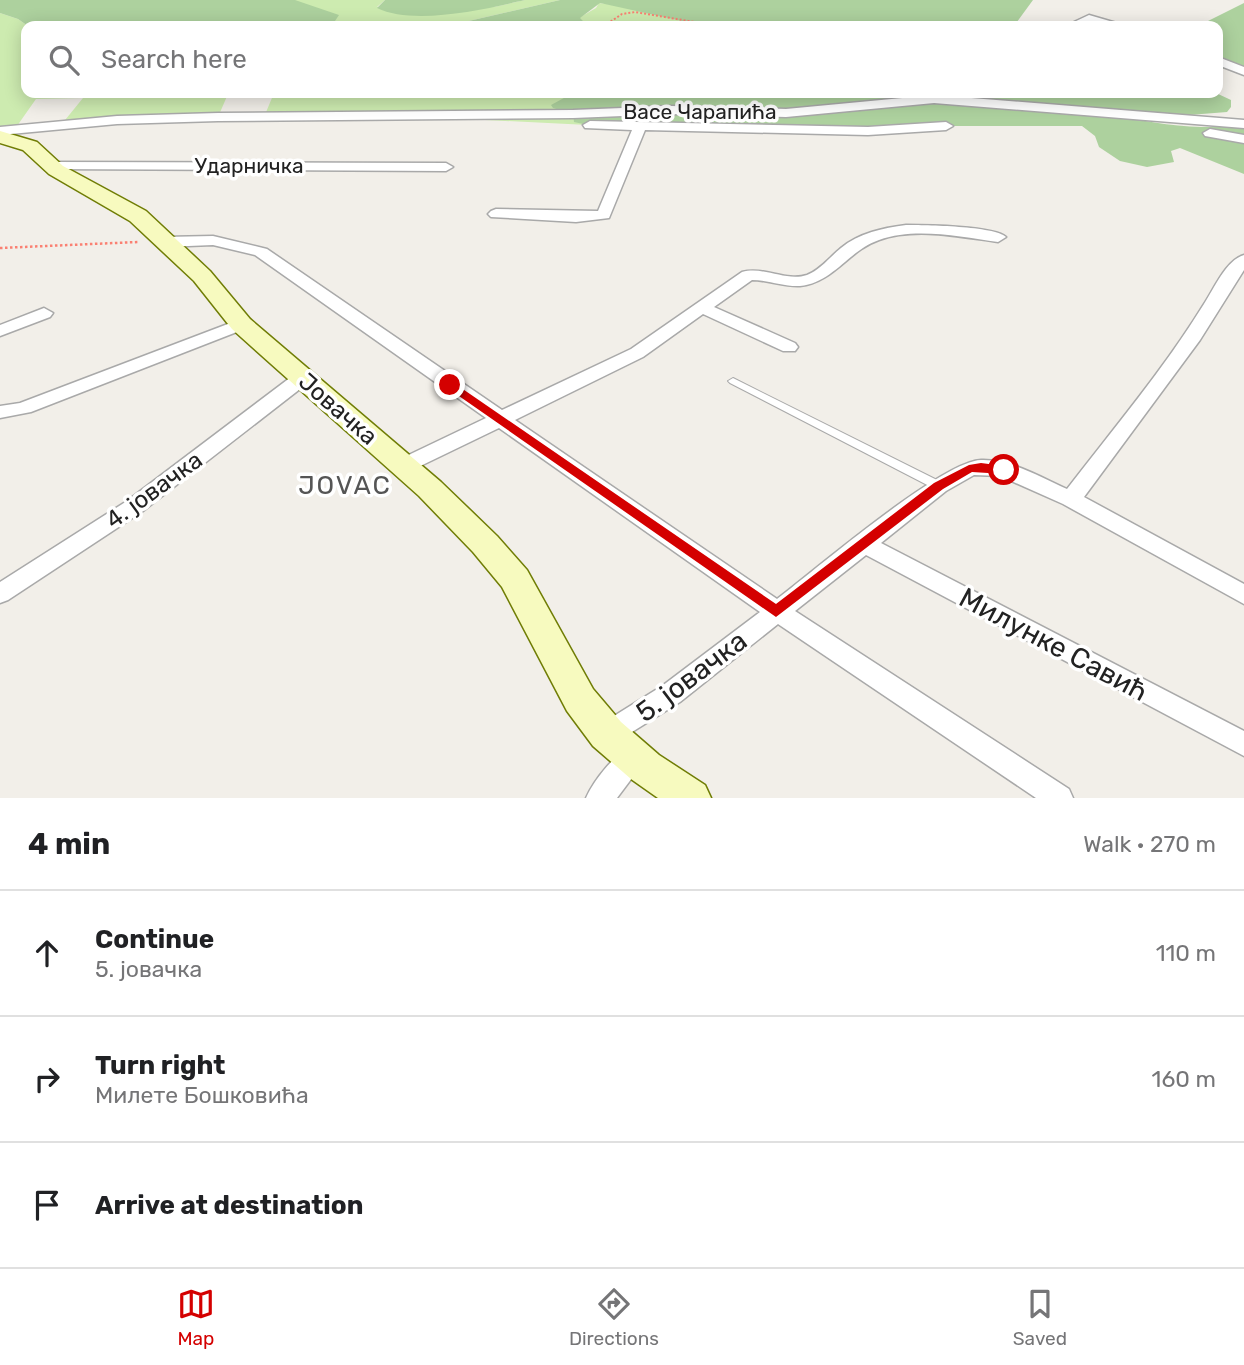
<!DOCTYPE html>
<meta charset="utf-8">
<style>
body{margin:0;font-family:Rubik,sans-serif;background:#f2f2f2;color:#202124}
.stop{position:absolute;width:21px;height:21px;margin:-16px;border:5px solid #d40000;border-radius:50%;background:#fff}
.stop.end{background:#d40000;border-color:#fff;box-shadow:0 2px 7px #0008}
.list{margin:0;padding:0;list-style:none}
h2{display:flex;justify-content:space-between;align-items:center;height:91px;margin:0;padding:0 28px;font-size:30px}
h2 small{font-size:23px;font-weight:400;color:#757577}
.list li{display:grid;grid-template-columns:46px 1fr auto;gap:21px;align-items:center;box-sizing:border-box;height:126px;padding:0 28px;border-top:2px solid #e0e0e0}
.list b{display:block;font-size:26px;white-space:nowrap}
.list p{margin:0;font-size:23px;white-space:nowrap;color:#757577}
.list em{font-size:23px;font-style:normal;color:#757577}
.icon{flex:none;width:38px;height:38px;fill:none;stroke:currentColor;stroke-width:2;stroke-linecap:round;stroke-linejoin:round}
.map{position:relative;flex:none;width:1244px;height:798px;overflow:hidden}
.search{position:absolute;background:#fff;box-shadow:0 4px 18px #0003;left:21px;right:21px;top:21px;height:77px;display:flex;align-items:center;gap:18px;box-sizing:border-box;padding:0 24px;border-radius:14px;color:#757577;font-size:26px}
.sheet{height:469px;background:#fff}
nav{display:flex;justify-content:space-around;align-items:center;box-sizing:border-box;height:98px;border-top:2px solid #e0e0e0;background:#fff;font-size:19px;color:#757577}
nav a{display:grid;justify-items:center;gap:4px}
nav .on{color:#d40000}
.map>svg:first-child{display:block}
.grass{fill:#cdebb0}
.forest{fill:#add19e}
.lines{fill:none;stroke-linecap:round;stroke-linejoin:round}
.lane-casing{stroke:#a9a9a9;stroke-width:2}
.street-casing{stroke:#a9a9a9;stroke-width:3}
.secondary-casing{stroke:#707d05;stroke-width:3}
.path-far1{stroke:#fa8072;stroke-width:2;stroke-dasharray:2 2;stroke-linecap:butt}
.path{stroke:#fa8072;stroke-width:2.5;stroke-dasharray:2.5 2.5;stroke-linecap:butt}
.lane{fill:#fff;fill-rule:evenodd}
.street{fill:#fff;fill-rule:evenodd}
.secondary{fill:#f7fabf;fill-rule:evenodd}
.route{fill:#d40000}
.labels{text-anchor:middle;stroke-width:7;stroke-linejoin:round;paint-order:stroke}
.far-street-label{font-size:21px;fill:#222;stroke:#fff}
.street-label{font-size:24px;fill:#222;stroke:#fff}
.neighbourhood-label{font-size:26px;letter-spacing:2px;fill:#555;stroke:#fff}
.near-street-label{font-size:28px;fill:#222;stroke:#fff}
</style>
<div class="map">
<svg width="1244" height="798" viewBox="0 0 1244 798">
<rect width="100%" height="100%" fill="#f2efe9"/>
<path class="grass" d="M294 0H385L377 7H494L525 0H560L447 26H322L317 25Z
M599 3 622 6 687 22 745 26H565L596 8Z
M0 13 18 19 28 26 26 93H264L228 94 218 117 61 125 83 98 36 99 17 126 0 131Z
M274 93H504L502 96 573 93 569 97 574 118 588 125 405 116 264 117Z"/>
<path class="forest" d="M0 0H295L339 15 335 21 319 25 322 26H28L18 19 0 13Z
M385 0H525C486 9 414 26 377 8Z
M560 0H1033L1014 26H745L687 22 600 3 580 18 583 21 565 26H447Z
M1244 3V71L1218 68V26H1198Z
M573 93H1216L1231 100V107L1227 112 1189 115 1142 111 1119 115C1161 126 1201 129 1244 126V174L1180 148 1171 151 1174 162 1147 167 1120 161 1099 147 1095 136 1082 126H946L868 131 588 125 574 122 573 114 553 108 551 105Z"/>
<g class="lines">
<defs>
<path id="lane" d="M733 378 943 483 944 486 943 489H935L730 383 728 381Z"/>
<path id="street" d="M1089 15 1120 24 1121 26C1106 27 1093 21 1079 25L1074 22Z
M1218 57 1244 67V75L1218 65Z
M934 95 1244 120V128L934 103 786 117 672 114 573 118 218 121 117 124 0 135V127L117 116 218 113 573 110 672 106 786 109Z
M590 121 868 127 946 122 953 126 946 130 868 135 645 130 609 218 576 222 491 217 488 214 491 211 496 209 598 211 632 130 585 128 583 125Z
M1210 129 1244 135V143L1205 136 1203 133Z
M52 162 446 163 453 167 446 171 47 169V163Z
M906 225C925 225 995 226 1006 237L998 242C960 237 916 227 879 240 849 250 833 283 800 286 784 287 768 280 752 280L714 307 795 343 798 347 795 351H783L703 314 643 357 515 420 777 599C814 571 942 461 981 460 1011 459 1040 477 1067 489 1114 428 1164 369 1204 304 1214 289 1226 260 1244 255V270L1200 340 1084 497 1244 584V604L1063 504 1000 476 974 475 946 491 881 543 1244 731V756L866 555 795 611 1069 789 1073 798H1036L778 624 680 702 616 742 607 745 598 742 594 734 598 726 662 686 760 612 499 428 410 471H396L393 466 396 461 486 418 255 255 213 245 164 247 156 242 164 237 213 236 267 249 502 410 631 349 742 272C764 266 786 282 807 275 820 270 830 257 841 248 859 233 883 228 906 225Z
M44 308 53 313 50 317 0 336V325Z
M241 319 247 320 250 324 247 328 31 412 0 418V406L20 403Z
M302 372 311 378 309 382 143 511 8 600 0 603V582L127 501 295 374Z
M633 746 643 750 647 758 617 798H586C594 780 615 753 633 746Z"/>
<path id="secondary" d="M0 131 37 142 63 166 146 211 210 271 250 319 441 482 497 536 527 570 593 689 621 722 659 755 705 785 711 798H658L631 779 593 746 567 711 502 587 473 552 419 496 232 329 194 281 130 221 49 174 23 150 0 143Z"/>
</defs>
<use href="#lane" class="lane-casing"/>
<use href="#street" class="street-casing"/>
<use href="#secondary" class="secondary-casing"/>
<path class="path-far1" d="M604 26 622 14 635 12 718 26"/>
<path class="path" d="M0 248 138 242"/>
<use href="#lane" class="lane"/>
<use href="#street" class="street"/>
<use href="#secondary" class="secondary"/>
</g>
<path class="route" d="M446 383H454L776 604 934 483 969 465 981 463 1004 466 1010 470 1004 474 972 472 943 489 776 617 446 387Z"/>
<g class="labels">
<g class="far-street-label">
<text x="700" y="119">Васе Чарапића</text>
<text x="249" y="173">Ударничка</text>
</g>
<g class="street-label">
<text transform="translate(338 409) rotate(41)" y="8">Јовачка</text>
<text transform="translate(154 490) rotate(-36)" y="8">4. јовачка</text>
</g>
<g class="neighbourhood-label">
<text x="345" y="494">JOVAC</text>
</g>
<g class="near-street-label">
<text transform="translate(1054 644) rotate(28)" y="10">Милунке Савић</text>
<text transform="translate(691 676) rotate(-37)" y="10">5. јовачка</text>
</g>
</g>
</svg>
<div class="stop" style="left:1004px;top:470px"></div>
<div class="stop end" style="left:450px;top:385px"></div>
<div class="search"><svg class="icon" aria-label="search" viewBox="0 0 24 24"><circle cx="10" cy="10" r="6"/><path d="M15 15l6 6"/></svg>Search here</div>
</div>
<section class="sheet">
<h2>4 min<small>Walk · 270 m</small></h2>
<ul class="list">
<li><svg class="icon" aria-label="ahead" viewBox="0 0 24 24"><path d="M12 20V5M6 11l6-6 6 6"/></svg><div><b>Continue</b><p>5. јовачка</p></div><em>110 m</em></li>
<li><svg class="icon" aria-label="right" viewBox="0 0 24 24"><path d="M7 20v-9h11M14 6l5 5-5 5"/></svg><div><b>Turn right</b><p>Милете Бошковића</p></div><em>160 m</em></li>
<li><svg class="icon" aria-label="arrive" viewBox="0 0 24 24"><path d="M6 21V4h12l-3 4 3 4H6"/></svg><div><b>Arrive at destination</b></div></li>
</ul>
</section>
<nav>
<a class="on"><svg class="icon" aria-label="map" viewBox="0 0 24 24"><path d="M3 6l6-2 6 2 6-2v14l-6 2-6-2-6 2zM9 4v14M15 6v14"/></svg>Map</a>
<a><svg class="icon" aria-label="directions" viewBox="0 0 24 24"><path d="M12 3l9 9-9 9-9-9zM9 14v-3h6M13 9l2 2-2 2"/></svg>Directions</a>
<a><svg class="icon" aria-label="saved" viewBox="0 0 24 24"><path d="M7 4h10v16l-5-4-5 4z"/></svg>Saved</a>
</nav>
